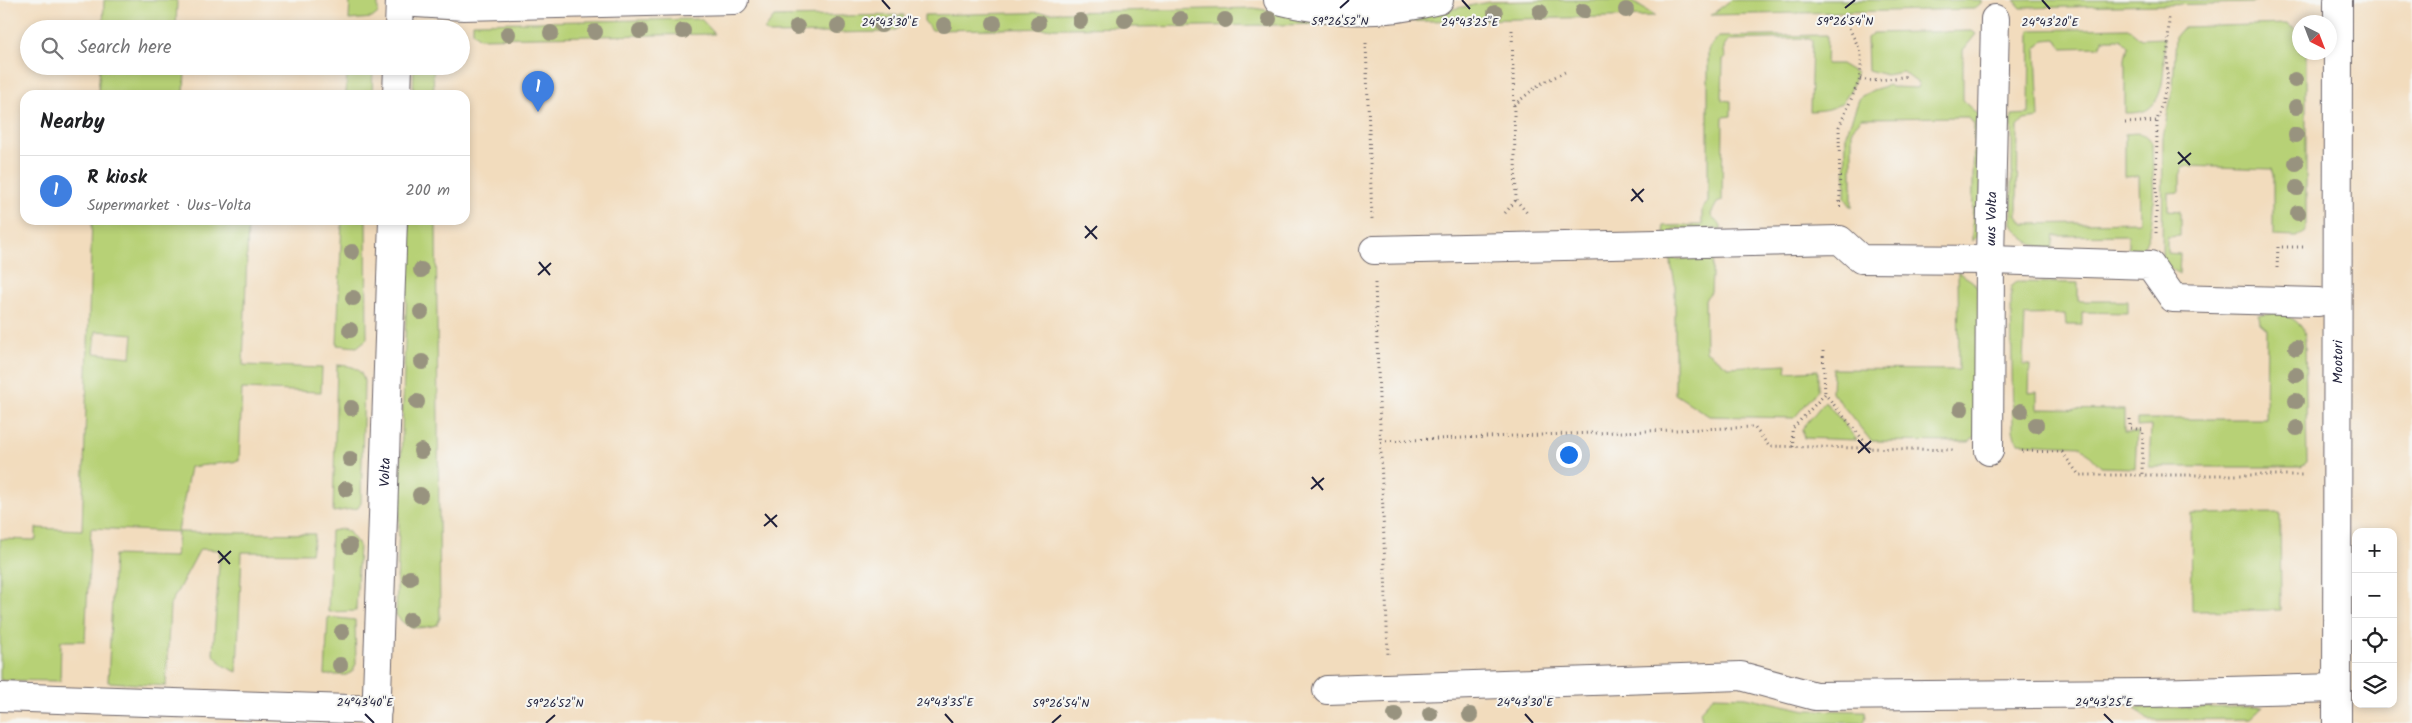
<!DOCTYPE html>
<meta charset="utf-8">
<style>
body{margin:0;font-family:Kalam,sans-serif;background:#f6f6f6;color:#202124}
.controls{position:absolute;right:15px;bottom:15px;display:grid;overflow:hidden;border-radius:10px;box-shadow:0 2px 8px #0003}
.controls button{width:45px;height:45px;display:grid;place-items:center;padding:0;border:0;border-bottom:1px solid #e0e0e0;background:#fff;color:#202124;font:25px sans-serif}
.compass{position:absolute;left:2292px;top:15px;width:45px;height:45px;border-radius:50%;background:#fff;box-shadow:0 2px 8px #0003;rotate:138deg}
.you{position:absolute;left:1568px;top:454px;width:18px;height:18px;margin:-12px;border:4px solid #fff;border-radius:50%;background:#1a73e8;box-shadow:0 0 0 8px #1a73e833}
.badge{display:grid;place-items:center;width:32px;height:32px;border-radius:50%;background:#db2777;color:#fff;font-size:16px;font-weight:700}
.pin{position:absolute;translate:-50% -41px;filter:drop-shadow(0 1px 2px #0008)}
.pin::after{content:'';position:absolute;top:26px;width:18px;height:15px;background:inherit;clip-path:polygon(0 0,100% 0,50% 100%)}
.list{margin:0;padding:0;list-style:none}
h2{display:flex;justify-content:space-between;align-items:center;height:65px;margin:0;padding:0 20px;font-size:21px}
h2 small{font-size:16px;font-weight:400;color:#757577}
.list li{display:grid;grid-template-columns:32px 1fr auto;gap:15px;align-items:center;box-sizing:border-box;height:70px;padding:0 20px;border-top:1px solid #e0e0e0}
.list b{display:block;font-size:19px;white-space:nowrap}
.list p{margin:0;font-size:16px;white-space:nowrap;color:#757577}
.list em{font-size:16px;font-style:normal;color:#757577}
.icon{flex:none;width:28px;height:28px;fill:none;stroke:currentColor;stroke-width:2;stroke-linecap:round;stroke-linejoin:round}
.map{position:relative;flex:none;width:2412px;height:723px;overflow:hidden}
.search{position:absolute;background:#fff;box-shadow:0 2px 8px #0003;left:20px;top:20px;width:450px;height:55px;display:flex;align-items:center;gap:12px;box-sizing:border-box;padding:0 18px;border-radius:28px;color:#757577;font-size:19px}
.panel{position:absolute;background:#fff;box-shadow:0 2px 8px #0003;left:20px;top:90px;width:450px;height:135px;border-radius:15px}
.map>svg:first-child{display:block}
.green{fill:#b7d176;stroke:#6c7a58;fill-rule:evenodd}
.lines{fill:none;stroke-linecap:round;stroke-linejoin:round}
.minor-casing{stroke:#6b6368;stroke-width:30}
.path{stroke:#6b6368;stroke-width:3;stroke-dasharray:1 4;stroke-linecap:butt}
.minor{stroke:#fff;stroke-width:28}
.tree{fill:#98937f}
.ticks{fill:none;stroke:#22223b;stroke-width:2}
.labels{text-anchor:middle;stroke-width:4;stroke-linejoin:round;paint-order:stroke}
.street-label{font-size:14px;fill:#22223b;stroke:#f6f6f2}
.ticks-label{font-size:12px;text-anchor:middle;fill:#22223b;stroke:#f6f6f2;stroke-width:4;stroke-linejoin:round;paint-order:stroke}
</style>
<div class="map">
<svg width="2412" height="723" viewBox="0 0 2412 723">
<rect width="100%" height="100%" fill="#f6f6f2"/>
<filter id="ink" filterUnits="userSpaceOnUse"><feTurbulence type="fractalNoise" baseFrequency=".02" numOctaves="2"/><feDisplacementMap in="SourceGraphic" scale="10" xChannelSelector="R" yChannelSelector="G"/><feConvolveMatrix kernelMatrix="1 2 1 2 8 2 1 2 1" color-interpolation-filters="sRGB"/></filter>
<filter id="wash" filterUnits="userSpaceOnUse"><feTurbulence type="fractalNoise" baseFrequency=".0096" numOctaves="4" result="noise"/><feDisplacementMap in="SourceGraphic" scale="20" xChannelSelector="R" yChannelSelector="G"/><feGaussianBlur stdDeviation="1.12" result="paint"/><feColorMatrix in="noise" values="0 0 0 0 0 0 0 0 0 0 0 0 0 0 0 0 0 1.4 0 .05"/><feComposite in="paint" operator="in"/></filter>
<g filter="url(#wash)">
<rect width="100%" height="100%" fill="#f2dcbd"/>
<path class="green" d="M104 0H177L176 29H103Z
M350 0H378V13L372 18 349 20Z
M1567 0H1630L1655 16 1381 22 1490 2Z
M1731 0H1981V3L1974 9 1711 15Z
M2014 0H2256L2253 3 2021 8Z
M1254 8 1341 24 932 30 924 21V15Z
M904 15C903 26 900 29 889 32L769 34 764 30 774 17Z
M701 19 715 34 479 38 473 32V23Z
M2287 24 2299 32 2300 52 2306 53V231L2296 237 2273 236V175L2271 169 2189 166 2183 168 2180 175V192L2168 193V210L2180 211V236L2167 237V253L2180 254 2179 274 2162 262 2163 137 2173 86 2176 36 2184 27Z
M2128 28 2141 39 2164 38C2163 58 2168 95 2148 109 2142 113 2132 113 2125 113V59L2128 46 2121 39H2103L2099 47 2062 48 2056 39 2044 40 2036 49 2039 118 2024 120 2018 127 2017 216 2024 224 2140 222 2139 176 2125 177V134C2137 133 2146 131 2152 143 2152 172 2159 225 2142 249L2128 251V235L2054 236 2052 250C2034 246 2022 240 2012 224V115L2029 114 2030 30Z
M1972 31 1976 34 1963 50V101L1983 119 1980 235 1972 241 1974 124 1968 117 1862 118 1852 129V208L1845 198 1846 134 1860 97 1873 90 1889 85 1891 87 1918 88 1919 84 1903 72 1886 75 1868 70 1867 38 1873 33Z
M1827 35 1826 64H1841L1856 73C1848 103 1840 110 1810 111L1812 41 1809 38 1729 40 1724 47 1725 59H1723L1722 100 1731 101V116L1723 117 1722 201 1717 203 1711 214 1712 218 1721 225V229H1673V259H1713L1711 292 1705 299 1706 351 1728 367 1787 364 1786 372 1818 370V390L1794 418 1709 416 1675 394V283L1663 226 1702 225V209L1708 202V50L1718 37Z
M100 66H185L184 95H98Z
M347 66H373L372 95H346Z
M414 66H433L434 95H413Z
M92 220H270L269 225 248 224 243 365 322 368 321 392 242 389 239 461 190 467 178 532 315 534 311 553 242 552 237 672 224 666 213 654 220 550 200 549 170 605 166 686 108 682 114 555 176 557 178 532 91 528 85 641H61L60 681 0 680V539L36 540V528L82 530ZM96 331 133 334 131 357 94 353Z
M342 220H366L367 339 357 347 337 345Z
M409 220H436L440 618 437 625C417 629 409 631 396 615Z
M1958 272 1972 281 1980 291 1982 431 1969 442 1871 441 1832 392 1833 369 1959 370Z
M2016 282 2078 283V301H2128V313L2082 312V325H2066L2065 314 2025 315 2023 365H2030L2029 393 2037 392V409L2124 410V432H2137L2135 468 2101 467 2081 446 2019 443 2015 438 2013 430 2011 301V286Z
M2279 313C2292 318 2300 321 2305 334L2307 462 2301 467H2149L2151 426 2137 427V419H2266L2267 329 2260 323 2259 315Z
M337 365C351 366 360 366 364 381L361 503 358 508 333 512Z
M1825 401 1857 440 1804 438 1802 429Z
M2280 513 2281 610 2192 611 2191 514Z
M342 529 348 531 359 545 356 611 328 612 331 531Z
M328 617 355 620 356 664 352 672 346 675H325Z
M1714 696 1746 697 1806 710 1865 711 1866 718 1863 723H1703L1700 711Z
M2263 707 2250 719 2148 720 2135 708Z"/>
</g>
<g filter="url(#ink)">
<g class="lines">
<defs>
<g id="minor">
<path d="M1278 0C1331 14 1385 14 1439 0"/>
<path d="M400 2 464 6 734 0"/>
<path d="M399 29 400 0"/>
<path d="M397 95 398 66"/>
<path id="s1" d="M1374 250 1840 240 1861 259 1990 260 1995 19"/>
<path d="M1989 451 1990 260 2150 265 2173 298 2318 302"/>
<path d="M1327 690 1741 676 1815 696 2149 693 2337 688"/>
<path d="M0 697 377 710"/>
<path id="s2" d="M376 723 393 220"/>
<path id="s3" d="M2337 723 2338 0"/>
</g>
</defs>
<use href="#minor" class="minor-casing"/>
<path class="path" d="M1512 30 1516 200 1528 214
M1366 43 1372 219
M1860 79 1873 81 1909 76
M1514 105 1540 84 1567 71
M2125 123 2157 121
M1840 207 1839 127 1860 79 1861 69V52L1846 22
M1505 213 1516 200
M2156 233 2157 121 2167 84 2169 15
M2277 268 2278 247H2305
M1375 283 1388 656
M1823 351 1825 394
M2130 419V428L2143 430 2142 475
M1381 441 1754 427 1769 446 1956 450
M1793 447 1792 429 1825 394 1870 448
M2022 451 2062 452 2079 475H2304"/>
<use href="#minor" class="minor"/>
</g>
<g class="tree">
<circle cx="1626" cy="10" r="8"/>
<circle cx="1583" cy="11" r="8"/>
<circle cx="1540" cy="12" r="8"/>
<circle cx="1495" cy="13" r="8"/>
<circle cx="1180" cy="19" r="8"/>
<circle cx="1269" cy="19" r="8"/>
<circle cx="1125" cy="20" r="8"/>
<circle cx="1225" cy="20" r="8"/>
<circle cx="1080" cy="21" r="8"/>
<circle cx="994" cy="23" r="8"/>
<circle cx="1038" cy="23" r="8"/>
<circle cx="881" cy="25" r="8"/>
<circle cx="944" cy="25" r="8"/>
<circle cx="838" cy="26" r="8"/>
<circle cx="797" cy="27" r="8"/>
<circle cx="640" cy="31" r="8"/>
<circle cx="683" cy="31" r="8"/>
<circle cx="595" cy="32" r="8"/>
<circle cx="551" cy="33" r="8"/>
<circle cx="508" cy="34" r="8"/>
<circle cx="2295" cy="80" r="8"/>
<circle cx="2296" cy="107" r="8"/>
<circle cx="2296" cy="135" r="8"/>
<circle cx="2296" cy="163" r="8"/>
<circle cx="2297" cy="188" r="8"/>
<circle cx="2298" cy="213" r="8"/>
<circle cx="352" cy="252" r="8"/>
<circle cx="421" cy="270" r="8"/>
<circle cx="353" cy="298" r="8"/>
<circle cx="421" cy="312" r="8"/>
<circle cx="350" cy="330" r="8"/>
<circle cx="2296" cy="348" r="8"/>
<circle cx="422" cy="362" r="8"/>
<circle cx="2296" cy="375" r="8"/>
<circle cx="2296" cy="401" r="8"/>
<circle cx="417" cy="402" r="8"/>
<circle cx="351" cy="408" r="8"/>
<circle cx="1961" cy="409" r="8"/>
<circle cx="2021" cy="411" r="8"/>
<circle cx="2036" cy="425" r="8"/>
<circle cx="2297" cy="428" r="8"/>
<circle cx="421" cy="451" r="8"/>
<circle cx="350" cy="459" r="8"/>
<circle cx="346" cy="489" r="8"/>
<circle cx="420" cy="495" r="8"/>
<circle cx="350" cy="546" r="8"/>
<circle cx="410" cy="578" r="8"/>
<circle cx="410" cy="620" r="8"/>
<circle cx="342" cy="632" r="8"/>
<circle cx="340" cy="665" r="8"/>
<circle cx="1430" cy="714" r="8"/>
<circle cx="1395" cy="715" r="8"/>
<circle cx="1470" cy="715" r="8"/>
</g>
</g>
<path class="ticks" d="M882 0 890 9M1462 0 1470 9M2042 0 2050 9M1340 8 1349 0M1845 8 1855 0M2178 152 2190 165M2178 164 2191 153M1632 189 1643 202M1631 201 1644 189M1085 226 1097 239M1085 238 1097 226M539 262 550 275M538 275 551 263M1858 440 1870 453M1858 453 1871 441M1312 477 1323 490M1311 489 1324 478M765 514 777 527M764 526 777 515M218 551 230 564M218 563 231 551M365 714 374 723M945 714 953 723M1525 714 1533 723M2104 714 2113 723M546 723 555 715M1052 723 1061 715"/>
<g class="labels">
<g class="street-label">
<text dy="5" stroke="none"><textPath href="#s1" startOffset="665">uus Volta</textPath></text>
<text dy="5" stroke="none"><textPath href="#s3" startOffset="361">Mootori</textPath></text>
<text dy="5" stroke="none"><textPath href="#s2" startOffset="251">Volta</textPath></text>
</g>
</g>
<g class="ticks-label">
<text x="1340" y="25">59°26'52"N</text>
<text x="1845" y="25">59°26'54"N</text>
<text x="890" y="26">24°43'30"E</text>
<text x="1470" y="26">24°43'25"E</text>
<text x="2050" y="26">24°43'20"E</text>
<text x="365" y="706">24°43'40"E</text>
<text x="945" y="706">24°43'35"E</text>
<text x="1525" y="706">24°43'30"E</text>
<text x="2104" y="706">24°43'25"E</text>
<text x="555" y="707">59°26'52"N</text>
<text x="1061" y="707">59°26'54"N</text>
</g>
</svg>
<div class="controls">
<button>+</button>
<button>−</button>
<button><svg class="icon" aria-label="locate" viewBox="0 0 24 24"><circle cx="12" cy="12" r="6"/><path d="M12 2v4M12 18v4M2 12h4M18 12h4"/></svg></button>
<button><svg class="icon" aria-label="layers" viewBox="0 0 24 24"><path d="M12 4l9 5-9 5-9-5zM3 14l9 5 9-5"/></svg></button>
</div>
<svg class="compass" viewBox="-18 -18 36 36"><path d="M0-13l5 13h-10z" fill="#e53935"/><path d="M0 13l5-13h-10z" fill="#757577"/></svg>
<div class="you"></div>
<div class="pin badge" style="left:538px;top:112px;background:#3f7fe0">1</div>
<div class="search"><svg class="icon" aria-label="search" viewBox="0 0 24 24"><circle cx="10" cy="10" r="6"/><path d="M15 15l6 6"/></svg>Search here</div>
<section class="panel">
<h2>Nearby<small></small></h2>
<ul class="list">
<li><span class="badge" style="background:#3f7fe0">1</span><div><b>R kiosk</b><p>Supermarket · Uus-Volta</p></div><em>200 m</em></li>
</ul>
</section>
</div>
